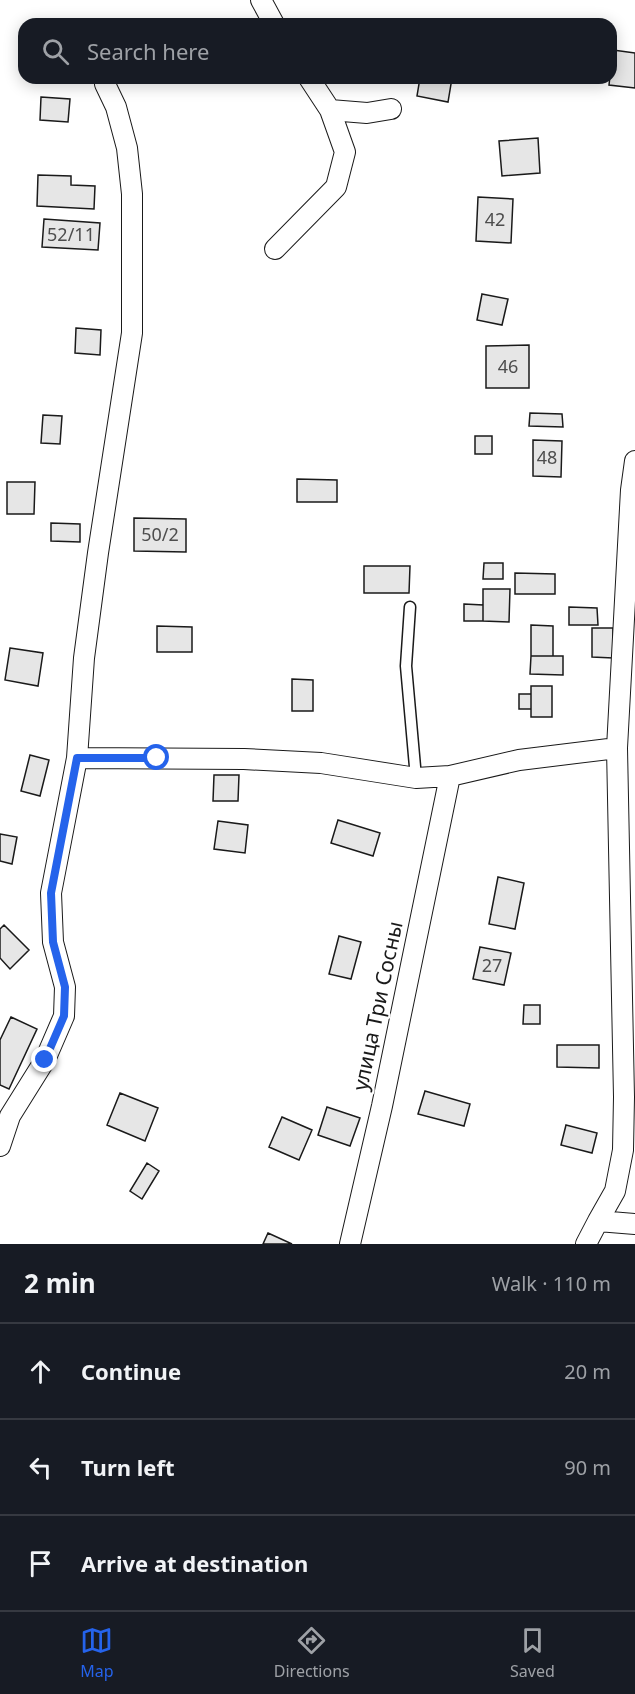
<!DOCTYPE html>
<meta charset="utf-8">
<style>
body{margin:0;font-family:"Noto Sans",sans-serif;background:#20242c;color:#f1f3f6}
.stop{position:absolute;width:18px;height:18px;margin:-14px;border:4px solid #2563eb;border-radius:50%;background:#fff}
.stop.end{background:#2563eb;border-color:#fff;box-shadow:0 2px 6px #0008}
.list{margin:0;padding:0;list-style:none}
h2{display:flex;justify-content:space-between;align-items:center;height:78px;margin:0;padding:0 24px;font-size:26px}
h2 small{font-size:20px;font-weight:400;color:#9ea1a6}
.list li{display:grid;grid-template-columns:39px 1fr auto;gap:18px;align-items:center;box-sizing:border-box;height:96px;padding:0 24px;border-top:2px solid #363941}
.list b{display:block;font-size:22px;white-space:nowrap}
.list em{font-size:20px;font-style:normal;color:#9ea1a6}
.icon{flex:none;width:33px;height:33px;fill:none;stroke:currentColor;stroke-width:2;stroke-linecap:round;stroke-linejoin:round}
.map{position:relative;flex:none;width:635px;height:1244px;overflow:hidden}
.search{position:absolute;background:#171b24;box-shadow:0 3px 15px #0003;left:18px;right:18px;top:18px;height:66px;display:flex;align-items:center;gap:15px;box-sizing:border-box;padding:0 21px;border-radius:18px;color:#9ea1a6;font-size:22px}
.sheet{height:366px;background:#171b24}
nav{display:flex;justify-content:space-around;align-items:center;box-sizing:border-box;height:84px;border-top:2px solid #363941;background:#171b24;font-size:16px;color:#9ea1a6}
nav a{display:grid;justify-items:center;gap:3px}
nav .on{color:#2563eb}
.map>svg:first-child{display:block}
.building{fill:#e6e6e6;stroke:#1a1a1a;stroke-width:1.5}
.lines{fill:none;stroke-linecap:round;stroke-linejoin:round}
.service-casing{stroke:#1a1a1a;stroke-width:13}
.minor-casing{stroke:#1a1a1a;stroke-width:22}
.service{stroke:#fff;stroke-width:10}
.minor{stroke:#fff;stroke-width:20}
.route{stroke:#2563eb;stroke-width:8}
.labels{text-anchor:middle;stroke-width:4.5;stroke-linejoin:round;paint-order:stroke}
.number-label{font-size:18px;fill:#4d4d4d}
.street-label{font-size:21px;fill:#1a1a1a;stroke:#fff}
</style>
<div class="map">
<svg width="635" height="1244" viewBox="0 0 635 1244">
<rect width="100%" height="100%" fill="#fff"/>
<path class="building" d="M613 50 635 53V88L609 85Z
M420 78H452L448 102 417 96Z
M41 97 70 99 68 122 40 120Z
M538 138 540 173 502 176 499 141Z
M38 175 71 176V185L95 186 94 209 37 206Z
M478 197 513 199 511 243 476 241Z
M44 219 100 223 98 250 42 247Z
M482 294 508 299 502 325 477 320Z
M76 328 101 330 100 355 75 353Z
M529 345V388H486V346Z
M530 413 562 414 563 427 529 426Z
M43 415 62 416 60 444 41 443Z
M475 436H492V454H475Z
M533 440 562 441 561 477 533 476Z
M297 479 337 480V502H297Z
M7 482H35L34 514H7Z
M134 518 186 519V552L134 551Z
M51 523 80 524V542L51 541Z
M484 563H503V579H483Z
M364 566H410L409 593H364Z
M515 573 555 574V594H515Z
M483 589H510L509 622 483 621Z
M464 604 483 605V621H464Z
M569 607 597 608 598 625H569Z
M531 625 553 626V656H531Z
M157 626 192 627V652H157Z
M592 628H613V658L592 657Z
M10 648 43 653 38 686 5 680Z
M531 656H563V675L530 674Z
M292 679 313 680V711H292Z
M531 686H552V717H531Z
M519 694H531V709H519Z
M30 755 49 760 40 796 21 791Z
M214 775H239L238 801H213Z
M338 820 380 833 373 856 331 843Z
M218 821 248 825 245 853 214 849Z
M0 834 17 837 12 864 0 861Z
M498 877 524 883 515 929 489 924Z
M4 925 29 950 10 969 0 958V929Z
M339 936 361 942 351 979 329 974Z
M480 947 511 953 504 985 473 979Z
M524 1005H540V1024H523Z
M11 1017 37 1029 9 1089 0 1085V1040Z
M557 1045H599V1068L557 1067Z
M425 1091 470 1104 464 1126 418 1114Z
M120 1093 158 1108 145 1141 107 1125Z
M327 1107 360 1118 350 1146 318 1135Z
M282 1117 312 1130 299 1160 269 1147Z
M566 1125 597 1133 592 1153 561 1145Z
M147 1163 159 1171 142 1199 130 1191Z
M268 1233 292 1244H263Z"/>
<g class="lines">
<defs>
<path id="service" d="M410 607 406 666 416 778"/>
<path id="minor" d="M261 0 274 24
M330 110 367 113 391 109
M275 249 336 187 345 152 330 110 309 78
M635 461 631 490 617 748 624 1097 623 1150 615 1191 598 1221 635 1224
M77 758 244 759 321 763 416 778 450 776 519 760 617 748
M0 1146 10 1116 45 1060 64 1016 65 987 53 942 51 893 77 758 84 658 98 553 132 333V194L127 148 116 107 105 84
M350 1244 382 1106 450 776
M586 1244 598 1221"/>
</defs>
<use href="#service" class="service-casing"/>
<use href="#minor" class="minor-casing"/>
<use href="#service" class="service"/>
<use href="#minor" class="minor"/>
</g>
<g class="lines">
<path class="route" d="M45 1060 64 1016 65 987 53 942 51 893 77 758H157"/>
</g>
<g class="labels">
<g class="number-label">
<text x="495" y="226">42</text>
<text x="71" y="241">52/11</text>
<text x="508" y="373">46</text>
<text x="547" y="464">48</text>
<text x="160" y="541">50/2</text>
<text x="492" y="972">27</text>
</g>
<g class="street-label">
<text transform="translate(378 1006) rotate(-78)" y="7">улица Три Сосны</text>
</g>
</g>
</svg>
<div class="stop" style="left:157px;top:758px"></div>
<div class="stop end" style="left:45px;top:1060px"></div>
<div class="search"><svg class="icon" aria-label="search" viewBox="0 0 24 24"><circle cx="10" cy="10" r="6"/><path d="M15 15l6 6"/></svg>Search here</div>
</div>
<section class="sheet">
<h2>2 min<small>Walk · 110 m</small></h2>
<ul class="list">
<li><svg class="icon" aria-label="ahead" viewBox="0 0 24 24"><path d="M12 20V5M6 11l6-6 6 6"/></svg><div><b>Continue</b></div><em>20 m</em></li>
<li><svg class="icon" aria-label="left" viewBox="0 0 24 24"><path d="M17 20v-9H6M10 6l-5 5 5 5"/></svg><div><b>Turn left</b></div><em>90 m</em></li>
<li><svg class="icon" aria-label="arrive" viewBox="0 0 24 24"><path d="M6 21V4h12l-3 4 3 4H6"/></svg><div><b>Arrive at destination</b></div></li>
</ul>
</section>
<nav>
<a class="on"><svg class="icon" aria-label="map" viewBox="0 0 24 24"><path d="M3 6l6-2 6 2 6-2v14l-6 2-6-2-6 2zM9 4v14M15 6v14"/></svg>Map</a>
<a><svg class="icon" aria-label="directions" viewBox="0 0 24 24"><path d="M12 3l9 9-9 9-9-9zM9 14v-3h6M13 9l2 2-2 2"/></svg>Directions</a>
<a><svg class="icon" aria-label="saved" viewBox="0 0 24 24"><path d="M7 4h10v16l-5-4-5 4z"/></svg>Saved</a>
</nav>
